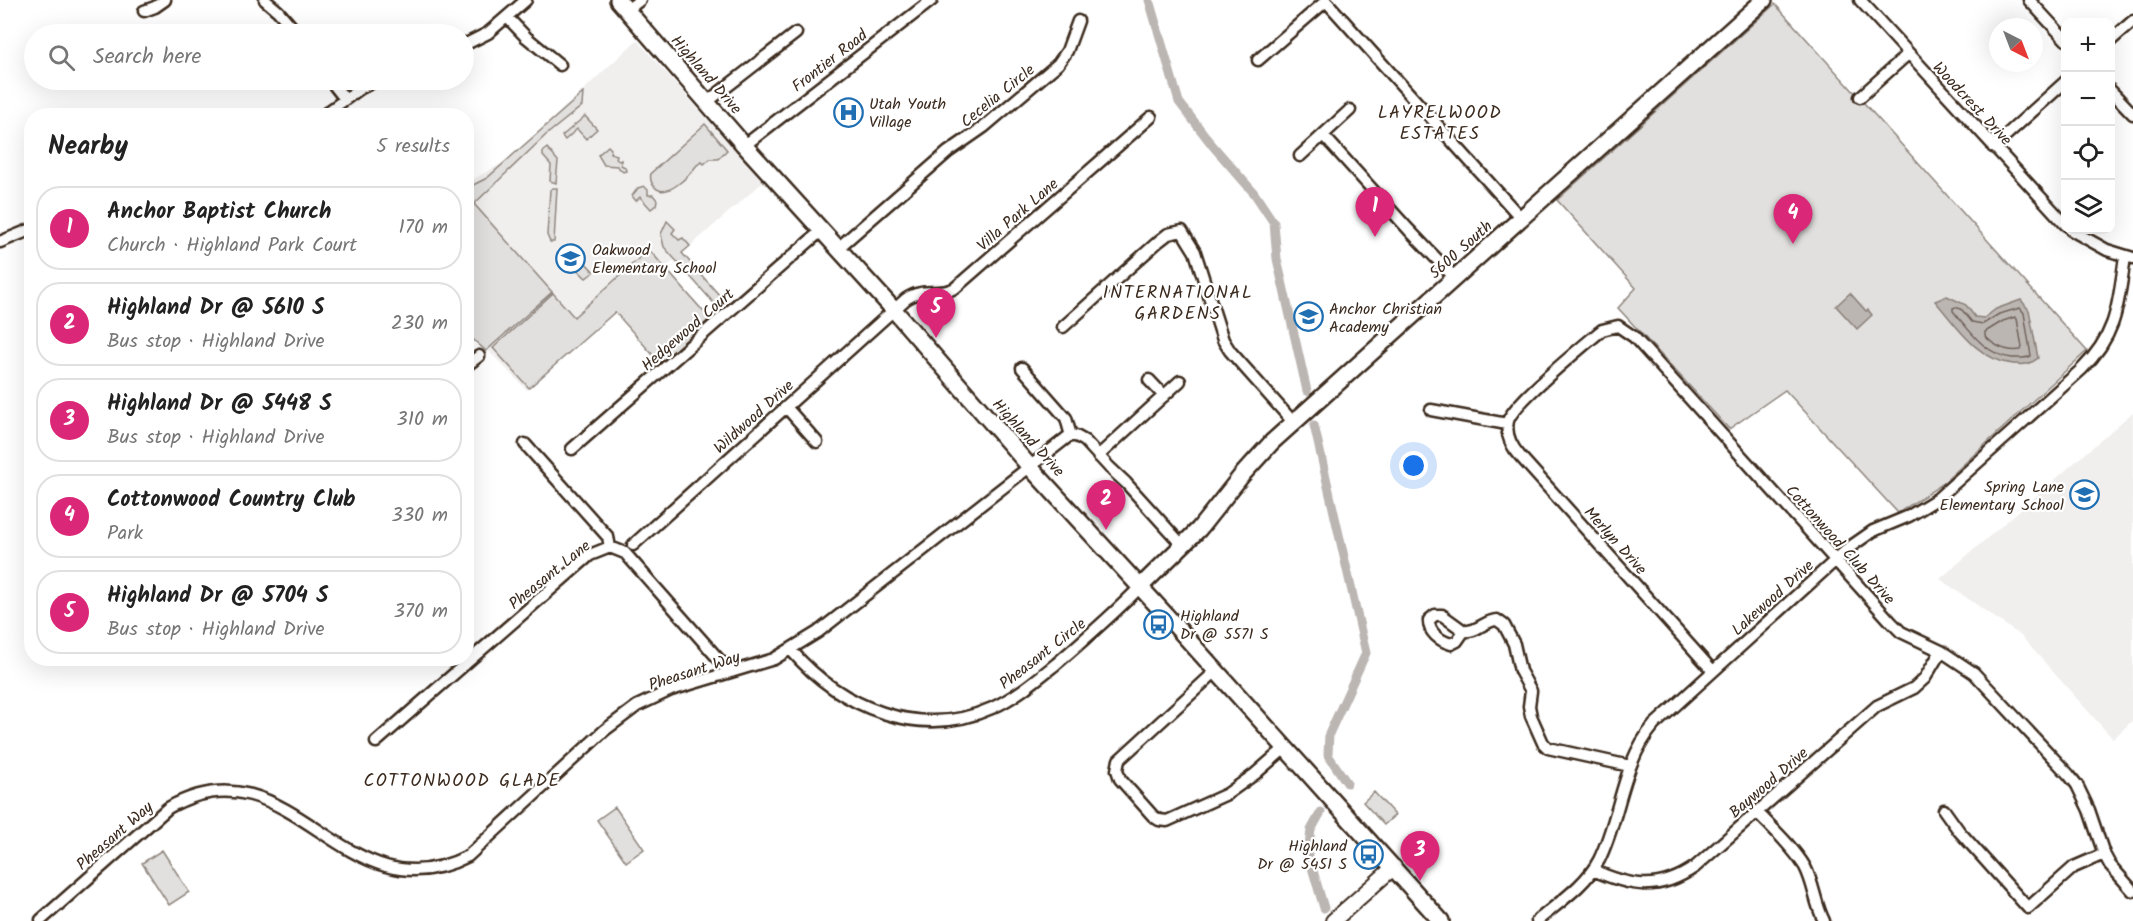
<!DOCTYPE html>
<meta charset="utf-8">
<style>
body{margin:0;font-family:Kalam,sans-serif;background:#f6f6f6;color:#222}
.controls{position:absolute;right:18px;top:18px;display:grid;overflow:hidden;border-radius:12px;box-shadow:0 6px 24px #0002}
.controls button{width:54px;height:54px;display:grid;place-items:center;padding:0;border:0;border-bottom:2px solid #e0e0e0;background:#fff;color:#222;font:30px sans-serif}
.compass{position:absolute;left:1989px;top:18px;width:54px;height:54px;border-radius:50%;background:#fff;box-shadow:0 6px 24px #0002;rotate:138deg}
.you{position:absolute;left:1414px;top:466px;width:21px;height:21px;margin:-15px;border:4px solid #fff;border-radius:50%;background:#1a73e8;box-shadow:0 0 0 9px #1a73e833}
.badge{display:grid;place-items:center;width:39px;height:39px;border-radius:50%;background:#db2777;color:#fff;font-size:20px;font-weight:700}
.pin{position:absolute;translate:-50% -50px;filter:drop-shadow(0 2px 3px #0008)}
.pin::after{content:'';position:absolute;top:32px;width:21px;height:18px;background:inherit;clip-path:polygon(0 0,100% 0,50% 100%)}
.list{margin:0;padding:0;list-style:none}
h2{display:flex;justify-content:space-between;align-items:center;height:78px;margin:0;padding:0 24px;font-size:26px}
h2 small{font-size:20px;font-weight:400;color:#767676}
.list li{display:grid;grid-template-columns:39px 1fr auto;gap:18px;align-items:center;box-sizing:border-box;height:84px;margin:0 12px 12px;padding:0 12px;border:2px solid #e0e0e0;border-radius:24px}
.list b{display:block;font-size:22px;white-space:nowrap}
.list p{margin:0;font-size:20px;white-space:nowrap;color:#767676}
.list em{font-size:20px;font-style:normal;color:#767676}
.icon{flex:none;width:33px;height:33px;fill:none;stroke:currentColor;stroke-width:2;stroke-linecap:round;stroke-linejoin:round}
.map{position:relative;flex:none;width:2133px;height:921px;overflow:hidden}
.search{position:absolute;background:#fff;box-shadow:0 6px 24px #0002;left:24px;top:24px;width:450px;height:66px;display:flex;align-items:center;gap:15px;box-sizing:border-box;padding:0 21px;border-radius:33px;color:#767676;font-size:22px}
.panel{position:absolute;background:#fff;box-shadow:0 6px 24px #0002;left:24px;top:108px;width:450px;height:558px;border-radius:24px}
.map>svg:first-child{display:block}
.built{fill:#f1efee}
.green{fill:#e2e0de;stroke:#8e857e;stroke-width:1.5}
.water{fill:#bcb6b3;stroke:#887e77;stroke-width:1.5}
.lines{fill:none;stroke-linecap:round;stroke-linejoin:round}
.shore{stroke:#6f625a;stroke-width:1.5}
.canal{stroke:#bcb6b3;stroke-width:9}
.minor-casing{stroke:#3b2a1e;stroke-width:15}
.tertiary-casing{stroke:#3b2a1e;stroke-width:18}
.secondary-casing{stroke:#3b2a1e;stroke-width:20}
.minor{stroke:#fff;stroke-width:10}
.tertiary{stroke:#fff;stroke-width:14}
.secondary{stroke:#fff;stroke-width:15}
.labels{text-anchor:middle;stroke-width:4.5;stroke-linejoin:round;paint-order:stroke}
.street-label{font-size:16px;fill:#3b2a1e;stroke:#fff}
.poi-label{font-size:16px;fill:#3b2a1e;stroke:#fff;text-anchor:start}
.neighbourhood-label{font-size:18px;letter-spacing:1.5px;fill:#3b2a1e;stroke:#fff}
</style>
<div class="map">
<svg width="2133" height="921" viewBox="0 0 2133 921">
<rect width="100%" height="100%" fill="#fff"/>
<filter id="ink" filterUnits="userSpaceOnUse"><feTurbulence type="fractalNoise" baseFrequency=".0167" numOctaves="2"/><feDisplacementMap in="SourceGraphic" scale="12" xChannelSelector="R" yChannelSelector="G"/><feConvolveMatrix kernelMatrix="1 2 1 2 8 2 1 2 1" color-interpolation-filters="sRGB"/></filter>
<g filter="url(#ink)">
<path class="built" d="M637 40 763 182 527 390 467 329 466 183 508 160Z
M2133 412V720L2113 739 2021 636 1940 579Z"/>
<path class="green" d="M1775 4 2087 351 1941 485 1898 513 1785 390 1729 429 1618 308 1636 288 1557 200Z
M583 93 582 106 546 135 474 204 552 292 486 351 467 334V188L487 178Z
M585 116 597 129 586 139 577 129 565 140 562 136Z
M705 124 727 150 718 159H710L704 164 702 162 697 165C691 173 666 202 654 186 650 182 650 178 651 173Z
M608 146 611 149 610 153 617 155 616 159 619 161 621 160V165L625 167 626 171 623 172 617 166 604 165 598 155Z
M547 148 558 161 556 183 550 181 551 165 543 156V152Z
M644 186 648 190V195H653L657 200 656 205 651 209 640 197 636 201 632 196 638 188Z
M553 188H557L554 242H550L547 235 550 190Z
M667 221 675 229 672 233 679 240 683 238 690 246 682 253 727 304 720 310 664 247 661 234Z
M573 249 594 272 586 278 567 260 566 255Z
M647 251 651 252 710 319 660 363 615 312 529 388 493 348 553 293 574 317Z
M1374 792 1395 815 1384 825 1363 802Z
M615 807 644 849 626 862 597 820Z
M162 850 189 892 169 905 142 863Z"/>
<path class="water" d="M1850 293 1866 311 1868 310 1872 315 1857 329 1836 306Z
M1947 296 1966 305 1975 317 1984 318 1996 309 2021 300 2029 310 2038 358C2030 365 2024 365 2013 364 1977 360 1957 326 1935 301Z"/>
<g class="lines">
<path class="shore" d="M1956 307 1962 310 1972 322 1983 324 1999 314 2020 308 2024 313 2031 356C2025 359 2019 358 2012 358 1985 355 1970 331 1953 311V308Z
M2015 317 2017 319 2022 347 2021 350C2006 352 1995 347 1985 336V332L2003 321Z"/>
<path class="canal" d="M1149 0 1179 102 1213 146 1254 193 1274 223 1277 259 1307 391
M1314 425 1366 653 1329 734 1328 755 1347 783
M1321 812 1311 830 1308 854 1324 908"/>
<defs>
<path id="minor" d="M265 0 278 11 298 34
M1325 0 1521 218
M1860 0 2066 225
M2029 0 2066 40
M627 10 640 0
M144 11 155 7 165 0
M507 17 526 37 560 65
M2110 41 2133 21
M464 45 488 33 526 0
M1258 60 1326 1
M330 80 345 99
M2110 90 2133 114
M1860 97 1908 54
M707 102 796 33
M322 116 361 88 377 80
M1323 135 1409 230 1455 278
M745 145 932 0
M1993 147 2066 81
M1300 156 1350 110
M2071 230 2107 250 2133 258
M0 242 32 229
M837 249 948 152 984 127 1058 64 1067 51 1078 21
M1063 327 1159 241 1168 234 1182 231 1195 252 1223 340 1230 351 1294 423
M466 366 479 356
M1022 368 1066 418 1071 436
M1149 380 1164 396
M786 407 817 442
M1431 410 1507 424
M525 444 608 537 610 547
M572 449 821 231
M1098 456 1180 381
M633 545 906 299C922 287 939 297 955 288L1151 117
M1464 631 1442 615H1435L1429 620C1428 632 1440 641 1451 644L1457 641 1464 631C1477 633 1485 620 1497 620L1504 625 1514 644 1520 671 1531 691 1529 706 1531 716 1543 743 1548 748 1630 766
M791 650C840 707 919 741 992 708 1016 697 1036 680 1056 664 1085 639 1114 614 1140 587
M1712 670 1520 456C1511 446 1505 435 1508 421 1513 403 1583 346 1602 330L1618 326 1634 337 1892 623 1901 632 1941 651 1974 673 2069 775 2077 785 2089 810 2104 854 2110 865 2133 891
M1216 671 1119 760 1117 770 1120 779 1153 816 1159 820 1167 821 1227 794 1255 774 1285 748
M376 742 590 555 610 547 625 553 730 672
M1944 810 1959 831 2028 908 2074 867 2104 854
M1757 812C1773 829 1793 847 1805 867 1814 884 1815 904 1824 921
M1593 870C1631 887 1659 892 1695 867L1877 706 1914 688 1925 678 1941 651
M41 920 168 808C293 737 342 921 468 856L605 730 637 706 671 690 774 659 818 632 1069 436H1076L1085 441 1109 467 1126 483 1183 546
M1537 921C1558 903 1586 885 1599 860 1621 816 1621 764 1654 725L1850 547 1873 531 1909 516 1937 499 2082 369C2118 333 2118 304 2125 257"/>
<path id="tertiary" d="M1333 921 1394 867"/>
<path id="secondary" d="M618 0 743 144 894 310 1030 467 1164 613 1441 921
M1140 587 1199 529 1242 475 1272 442 1764 0"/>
</defs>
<use href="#minor" class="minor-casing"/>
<use href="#tertiary" class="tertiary-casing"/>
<use href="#secondary" class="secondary-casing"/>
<use href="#minor" class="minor"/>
<use href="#tertiary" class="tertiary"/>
<use href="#secondary" class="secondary"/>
</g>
</g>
<defs>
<symbol id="hospital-ring" viewBox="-11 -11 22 22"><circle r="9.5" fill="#fff" stroke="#1f6fb2" stroke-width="1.5"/><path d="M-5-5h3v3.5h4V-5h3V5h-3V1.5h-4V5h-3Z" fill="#1f6fb2"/></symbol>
<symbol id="school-ring" viewBox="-11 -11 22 22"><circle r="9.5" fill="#fff" stroke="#1f6fb2" stroke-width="1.5"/><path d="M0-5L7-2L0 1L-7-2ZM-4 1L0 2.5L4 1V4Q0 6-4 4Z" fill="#1f6fb2"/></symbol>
<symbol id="bus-ring" viewBox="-11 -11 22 22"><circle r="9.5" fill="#fff" stroke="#1f6fb2" stroke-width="1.5"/><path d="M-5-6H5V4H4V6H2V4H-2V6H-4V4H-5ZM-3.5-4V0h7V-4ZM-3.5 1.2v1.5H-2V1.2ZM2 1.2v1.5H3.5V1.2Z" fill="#1f6fb2"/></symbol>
</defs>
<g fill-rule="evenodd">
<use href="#hospital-ring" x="832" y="96" width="33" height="33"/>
<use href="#school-ring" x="554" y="242" width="33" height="33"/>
<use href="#school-ring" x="1292" y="300" width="33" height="33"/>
<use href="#school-ring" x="2068" y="478" width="33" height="33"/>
<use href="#bus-ring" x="1142" y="608" width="33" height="33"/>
<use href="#bus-ring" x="1352" y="838" width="33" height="33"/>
</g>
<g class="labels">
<g class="street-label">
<text transform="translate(829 60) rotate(-38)" y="6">Frontier Road</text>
<text transform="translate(707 74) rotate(49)" y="6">Highland Drive</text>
<text transform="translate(997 95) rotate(-39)" y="6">Cecelia Circle</text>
<text transform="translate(1973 103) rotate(47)" y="6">Woodcrest Drive</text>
<text transform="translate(1017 214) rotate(-41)" y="6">Villa Park Lane</text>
<text transform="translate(1460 249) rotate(-42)" y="6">5600 South</text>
<text transform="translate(687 329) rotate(-41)" y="6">Hedgewood Court</text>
<text transform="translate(753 416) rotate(-42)" y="6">Wildwood Drive</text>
<text transform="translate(1029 437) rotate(48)" y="6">Highland Drive</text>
<text transform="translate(1616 540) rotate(48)" y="6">Merlyn Drive</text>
<text transform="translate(1841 544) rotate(48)" y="6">Cottonwood Club Drive</text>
<text transform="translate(549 574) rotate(-39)" y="6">Pheasant Lane</text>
<text transform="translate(1772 597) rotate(-42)" y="6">Lakewood Drive</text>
<text transform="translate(1042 653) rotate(-38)" y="6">Pheasant Circle</text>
<text transform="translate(694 670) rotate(-18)" y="6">Pheasant Way</text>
<text transform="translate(1768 782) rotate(-41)" y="6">Baywood Drive</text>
<text transform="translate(114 835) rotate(-41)" y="6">Pheasant Way</text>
</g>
<g class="poi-label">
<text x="869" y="109">Utah Youth<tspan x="869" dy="18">Village</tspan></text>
<text x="592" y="255">Oakwood<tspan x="592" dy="18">Elementary School</tspan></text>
<text x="1329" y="314">Anchor Christian<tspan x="1329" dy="18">Academy</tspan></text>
<text x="2064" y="492" text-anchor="end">Spring Lane<tspan x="2064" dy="18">Elementary School</tspan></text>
<text x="1180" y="621">Highland<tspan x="1180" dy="18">Dr @ 5571 S</tspan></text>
<text x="1347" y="851" text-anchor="end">Highland<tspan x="1347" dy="18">Dr @ 5451 S</tspan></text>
</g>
<g class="neighbourhood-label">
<text x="1440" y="118">LAYRELWOOD<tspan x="1440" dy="21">ESTATES</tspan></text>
<text x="1178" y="298">INTERNATIONAL<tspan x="1178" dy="21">GARDENS</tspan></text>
<text x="462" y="786">COTTONWOOD GLADE</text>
</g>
</g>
</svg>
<div class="controls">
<button>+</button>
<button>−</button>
<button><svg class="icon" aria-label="locate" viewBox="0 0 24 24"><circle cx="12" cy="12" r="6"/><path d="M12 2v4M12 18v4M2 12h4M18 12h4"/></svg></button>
<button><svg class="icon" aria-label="layers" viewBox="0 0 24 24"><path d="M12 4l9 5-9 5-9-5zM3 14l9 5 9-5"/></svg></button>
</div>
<svg class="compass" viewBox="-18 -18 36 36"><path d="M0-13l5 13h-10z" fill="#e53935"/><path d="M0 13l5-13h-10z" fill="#767676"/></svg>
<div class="you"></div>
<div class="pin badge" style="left:1375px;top:237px">1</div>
<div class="pin badge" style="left:1106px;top:530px">2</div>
<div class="pin badge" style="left:1420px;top:881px">3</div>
<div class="pin badge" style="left:1793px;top:244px">4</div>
<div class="pin badge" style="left:936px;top:338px">5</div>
<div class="search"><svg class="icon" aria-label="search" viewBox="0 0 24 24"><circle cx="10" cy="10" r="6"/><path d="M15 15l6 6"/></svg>Search here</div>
<section class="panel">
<h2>Nearby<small>5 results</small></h2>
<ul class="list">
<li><span class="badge">1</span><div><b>Anchor Baptist Church</b><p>Church · Highland Park Court</p></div><em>170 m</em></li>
<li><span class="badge">2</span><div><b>Highland Dr @ 5610 S</b><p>Bus stop · Highland Drive</p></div><em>230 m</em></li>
<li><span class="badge">3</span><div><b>Highland Dr @ 5448 S</b><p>Bus stop · Highland Drive</p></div><em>310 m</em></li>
<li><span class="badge">4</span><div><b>Cottonwood Country Club</b><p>Park</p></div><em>330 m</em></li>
<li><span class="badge">5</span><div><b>Highland Dr @ 5704 S</b><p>Bus stop · Highland Drive</p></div><em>370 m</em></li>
</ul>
</section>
</div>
